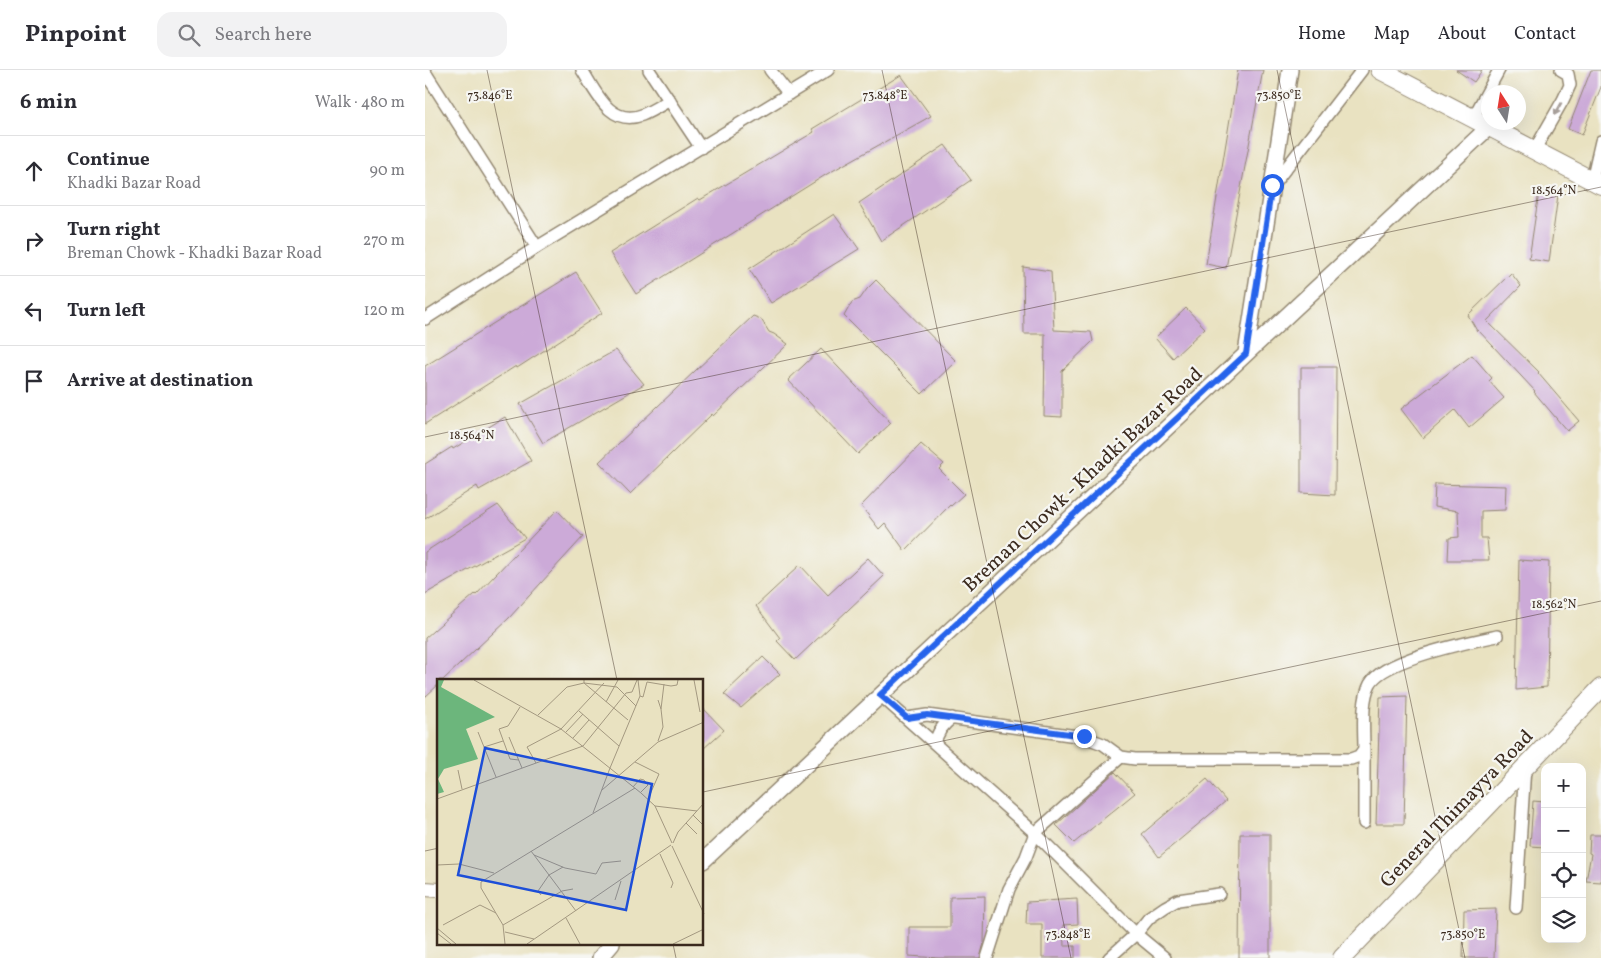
<!DOCTYPE html>
<meta charset="utf-8">
<style>
body{margin:0;font-family:Vollkorn,serif;background:#f2f2f3;color:#2b2b33}
.controls{position:absolute;right:15px;bottom:15px;display:grid;overflow:hidden;border-radius:10px;box-shadow:0 5px 20px #0002}
.controls button{width:45px;height:45px;display:grid;place-items:center;padding:0;border:0;border-bottom:1px solid #e1e1e2;background:#fff;color:#2b2b33;font:25px sans-serif}
.compass{position:absolute;left:1056px;top:15px;width:45px;height:45px;border-radius:50%;background:#fff;box-shadow:0 5px 20px #0002;rotate:348deg}
.stop{position:absolute;width:15px;height:15px;margin:-11px;border:4px solid #2563eb;border-radius:50%;background:#fff}
.stop.end{background:#2563eb;border-color:#fff;box-shadow:0 1px 5px #0008}
.list{margin:0;padding:0;list-style:none}
h2{display:flex;justify-content:space-between;align-items:center;height:65px;margin:0;padding:0 20px;font-size:21px}
h2 small{font-size:16px;font-weight:400;color:#7c7c81}
.list li{display:grid;grid-template-columns:32px 1fr auto;gap:15px;align-items:center;box-sizing:border-box;height:70px;padding:0 20px;border-top:1px solid #e1e1e2}
.list b{display:block;font-size:19px;white-space:nowrap}
.list p{margin:0;font-size:16px;white-space:nowrap;color:#7c7c81}
.list em{font-size:16px;font-style:normal;color:#7c7c81}
.icon{flex:none;width:28px;height:28px;fill:none;stroke:currentColor;stroke-width:2;stroke-linecap:round;stroke-linejoin:round}
.map{position:relative;flex:none;width:1176px;height:888px;overflow:hidden}
header{display:flex;align-items:center;gap:30px;box-sizing:border-box;height:70px;padding:0 25px;background:#fff;border-bottom:1px solid #e1e1e2}
header strong{font-size:24px}
nav{display:flex;gap:28px;margin-inline-start:auto;font-size:18px}
.search{width:350px;height:45px;background:#f2f2f3;display:flex;align-items:center;gap:12px;box-sizing:border-box;padding:0 18px;border-radius:15px;color:#7c7c81;font-size:19px}
main{display:flex}
aside{flex:1;background:#fff}
.map>svg:first-child{display:block}
.building{fill:#ccaad8}
.lines{fill:none;stroke-linecap:round;stroke-linejoin:round}
.minor-casing{stroke:#928670;stroke-width:14}
.tertiary-casing{stroke:#928670;stroke-width:16}
.secondary-casing{stroke:#928670;stroke-width:18}
.primary-casing{stroke:#928670;stroke-width:20}
.minor{stroke:#fff;stroke-width:11}
.tertiary{stroke:#fff;stroke-width:14}
.secondary{stroke:#fff;stroke-width:15}
.primary{stroke:#fff;stroke-width:18}
.oneway{fill:#a79f9a}
.route{stroke:#2563eb;stroke-width:6}
.ticks{fill:none;stroke:#3b2a1e;stroke-width:1;stroke-opacity:0.45}
.labels{text-anchor:middle;stroke-width:4.5;stroke-linejoin:round;paint-order:stroke}
.street-label{font-size:20px;fill:#3b2a1e;stroke:#f6f6f2}
.inset-road{fill:none;stroke:#a39880;stroke-width:1}
.view{fill:#1d4ed8;fill-opacity:0.15;stroke:#1d4ed8;stroke-width:2.5}
.inset-edge{fill:none;stroke:#3b2a1e;stroke-width:2.5}
.ticks-label{font-size:12px;text-anchor:middle;fill:#3b2a1e;stroke:#f6f6f2;stroke-width:4.5;stroke-linejoin:round;paint-order:stroke}
</style>
<header>
<strong>Pinpoint</strong>
<div class="search"><svg class="icon" aria-label="search" viewBox="0 0 24 24"><circle cx="10" cy="10" r="6"/><path d="M15 15l6 6"/></svg>Search here</div>
<nav><a>Home</a><a>Map</a><a>About</a><a>Contact</a></nav>
</header>
<main>
<aside>
<h2>6 min<small>Walk · 480 m</small></h2>
<ul class="list">
<li><svg class="icon" aria-label="ahead" viewBox="0 0 24 24"><path d="M12 20V5M6 11l6-6 6 6"/></svg><div><b>Continue</b><p>Khadki Bazar Road</p></div><em>90 m</em></li>
<li><svg class="icon" aria-label="right" viewBox="0 0 24 24"><path d="M7 20v-9h11M14 6l5 5-5 5"/></svg><div><b>Turn right</b><p>Breman Chowk - Khadki Bazar Road</p></div><em>270 m</em></li>
<li><svg class="icon" aria-label="left" viewBox="0 0 24 24"><path d="M17 20v-9H6M10 6l-5 5 5 5"/></svg><div><b>Turn left</b></div><em>120 m</em></li>
<li><svg class="icon" aria-label="arrive" viewBox="0 0 24 24"><path d="M6 21V4h12l-3 4 3 4H6"/></svg><div><b>Arrive at destination</b></div></li>
</ul>
</aside>
<div class="map">
<svg width="1176" height="888" viewBox="0 0 1176 888">
<rect width="100%" height="100%" fill="#f6f6f2"/>
<filter id="ink" filterUnits="userSpaceOnUse"><feTurbulence type="fractalNoise" baseFrequency=".02" numOctaves="2"/><feDisplacementMap in="SourceGraphic" scale="10" xChannelSelector="R" yChannelSelector="G"/><feConvolveMatrix kernelMatrix="1 2 1 2 8 2 1 2 1" color-interpolation-filters="sRGB"/></filter>
<filter id="wash" filterUnits="userSpaceOnUse"><feTurbulence type="fractalNoise" baseFrequency=".0096" numOctaves="4" result="noise"/><feDisplacementMap in="SourceGraphic" scale="20" xChannelSelector="R" yChannelSelector="G"/><feGaussianBlur stdDeviation="1.12" result="paint"/><feColorMatrix in="noise" values="0 0 0 0 0 0 0 0 0 0 0 0 0 0 0 0 0 1.4 0 .05"/><feComposite in="paint" operator="in"/></filter>
<g filter="url(#wash)">
<rect width="100%" height="100%" fill="#e9e2c1"/>
<g id="blocks">
<path class="building" d="M813 0H838L801 198 781 194Z
M1031 0H1057L1049 12Z
M1166 0H1176V17L1157 65 1143 59Z
M476 5 506 46 402 104 211 224 185 183 273 128 275 130 389 62 387 59Z
M520 75 546 110 456 171 434 133Z
M1114 122 1133 125 1124 192 1104 189Z
M409 144 434 179 346 233 324 199Z
M598 197 626 201 629 260 666 262 668 271 637 301V347L619 346 620 264H599Z
M151 202 177 243 92 298 91 296 0 354V296Z
M1086 203 1096 216 1062 251 1114 302 1113 303 1154 351 1142 361 1109 322 1110 321 1053 260 1052 261 1043 245Z
M451 210 531 291 497 324 419 246 427 232 435 229 442 219Z
M761 238 780 258 748 288 730 268Z
M328 246 336 249 344 262 349 264 363 274 288 346 287 344 205 424 174 392Z
M396 279 466 353 433 384 363 310Z
M191 280 219 314 118 373 95 334Z
M1047 285 1067 308 1064 311 1079 328 1044 358 1030 340 998 368 976 339Z
M876 297H911L910 425 876 423Z
M80 347 106 391 54 420 52 416 0 449V394L27 377 28 379Z
M496 374 519 394 514 399 539 424 526 436 525 435 480 481 460 453 454 459 436 436Z
M1010 414 1081 416 1080 440 1056 441V468H1062L1064 490H1023L1024 468 1034 467 1033 441 1009 437Z
M73 435 100 468 0 524V482Z
M132 440 158 467 84 548 18 610H14V614L0 627V568L50 524 51 525Z
M443 488 459 506 370 590 352 571 355 568 331 536 375 495 403 525Z
M1094 490 1124 492 1122 617 1091 620Z
M338 587 355 604 316 638 299 624Z
M982 626 979 754H951L955 627Z
M278 638 299 660 278 679Z
M690 702 710 723 649 773 631 755Z
M782 709 801 731 734 787 717 764Z
M1108 731 1120 732V777L1105 776Z
M815 764H845V888H814Z
M1165 765H1176V812L1161 811 1166 784 1164 783Z
M560 826 559 873 555 888H513L484 886V857H525V827Z
M652 829 653 854 638 855 639 876H650V888H617V854H601L602 832Z
M1071 839 1069 888H1038L1039 840Z"/>
</g>
</g>
<g filter="url(#ink)">
<use href="#blocks" fill-opacity="0" stroke="#928670" stroke-width="1"/>
<g class="lines">
<defs>
<path id="minor" d="M157 0C171 22 185 57 217 45 227 41 236 35 245 30
M224 0 276 78
M345 0 364 24
M0 2 112 177
M1048 48 1074 0
M1110 79 1138 30 1145 15 1143 4 1136 0
M1167 110 1176 71
M848 115 937 0
M0 249 112 177 403 0
M455 625 610 763 711 864 740 888
M482 648 502 645 659 667 678 674 696 687 710 689H926L934 686 939 679C939 660 936 631 945 614 958 589 1044 572 1072 566
M510 674C512 662 518 655 527 648
M939 679V753
M1091 838 1100 697
M562 888 584 819 601 787 610 763 696 687
M684 888 711 864 724 848 740 837 753 830 794 824"/>
<path id="tertiary" d="M0 819 14 820"/>
<path id="secondary" d="M821 283 865 0
M278 791 1064 57
M175 888 187 874"/>
<path id="primary" d="M955 0 1176 115
M917 888 1176 618"/>
</defs>
<use href="#minor" class="minor-casing"/>
<use href="#tertiary" class="tertiary-casing"/>
<use href="#secondary" class="secondary-casing"/>
<use href="#primary" class="primary-casing"/>
<use href="#minor" class="minor"/>
<use href="#tertiary" class="tertiary"/>
<use href="#secondary" class="secondary"/>
<use href="#primary" class="primary"/>
</g>
<defs><path id="oneway-solid" d="M-6-.8H1V-3.2L6.5 0L1 3.2V.8H-6Z" transform="scale(1.25)"/></defs>
<use class="oneway" href="#oneway-solid" transform="translate(1133 39) rotate(119)"/>
</g>
<g class="lines" filter="url(#ink)">
<path class="route" d="M659 666 502 645 482 648 455 625 821 284 847 115"/>
</g>
<path class="ticks" d="M62 0 192 610M457 0 646 888M852 0 1040 888M0 367 1176 117M278 722 1176 531M0 781 14 778M248 874 251 888"/>
<g class="labels">
<g class="street-label">
<text transform="translate(657 409) rotate(-43)" y="7">Breman Chowk - Khadki Bazar Road</text>
<text transform="translate(1031 738) rotate(-46)" y="7">General Thimayya Road</text>
</g>
</g>
<g transform="translate(12 609)">
<rect width="266" height="266" fill="#e9e2c1"/>
<path d="M0 1H7L4 8 58 38 29 50 41 80 7 90 1 100 7 113 0 115Z" fill="#6cb67c"/>
<path class="inset-road" d="M37 1 124 50 204 114 218 127 235 164M257 1 263 33M147 4 180 8 199 27M147 4 191 41M203 17 206 18 210 3 234 7 240 6 241 1M221 21 224 30 227 5M169 23 181 1M142 32 182 67M101 36 130 8 147 4V1M41 53 59 98M129 53 146 35M72 58 85 89M136 59 152 41M221 62 226 48 224 30M47 68 66 62M82 81 73 80 62 50 71 47 83 28M198 83 222 95 211 120M99 84 90 68 124 50 167 4M173 89 203 17 201 1M21 91 25 110M196 108 203 100 207 101 211 106 204 113M165 111 221 63 267 43M0 120 146 67 189 14 195 13 200 1M218 127 260 132M156 134 173 89M256 136 267 147M249 144 260 155M236 164 241 153 267 124M235 167 267 235M94 172 139 232M223 175 236 204 234 209M97 176 128 189 159 195 165 184 184 182M0 186 22 185 57 194M104 216 101 212 112 196 126 188M178 221 184 202M129 239 143 265M6 246 43 226 59 234M66 246 125 212 136 210M0 249 19 265M68 253 97 260M0 254 14 265M68 265 66 246 44 209V203L198 109M90 265 234 166M236 265 267 250"/>
<path class="view" d="M48 69 215 105 189 231 21 196Z"/>
<rect width="266" height="266" class="inset-edge"/>
</g>
<g class="ticks-label">
<text x="65" y="29">73.846°E</text>
<text x="460" y="29">73.848°E</text>
<text x="854" y="29">73.850°E</text>
<text x="1129" y="124">18.564°N</text>
<text x="47" y="369">18.564°N</text>
<text x="1129" y="538">18.562°N</text>
<text x="643" y="868">73.848°E</text>
<text x="1038" y="868">73.850°E</text>
</g>
</svg>
<div class="controls">
<button>+</button>
<button>−</button>
<button><svg class="icon" aria-label="locate" viewBox="0 0 24 24"><circle cx="12" cy="12" r="6"/><path d="M12 2v4M12 18v4M2 12h4M18 12h4"/></svg></button>
<button><svg class="icon" aria-label="layers" viewBox="0 0 24 24"><path d="M12 4l9 5-9 5-9-5zM3 14l9 5 9-5"/></svg></button>
</div>
<svg class="compass" viewBox="-18 -18 36 36"><path d="M0-13l5 13h-10z" fill="#e53935"/><path d="M0 13l5-13h-10z" fill="#7c7c81"/></svg>
<div class="stop" style="left:847px;top:115px"></div>
<div class="stop end" style="left:659px;top:666px"></div>
</div>
</main>
